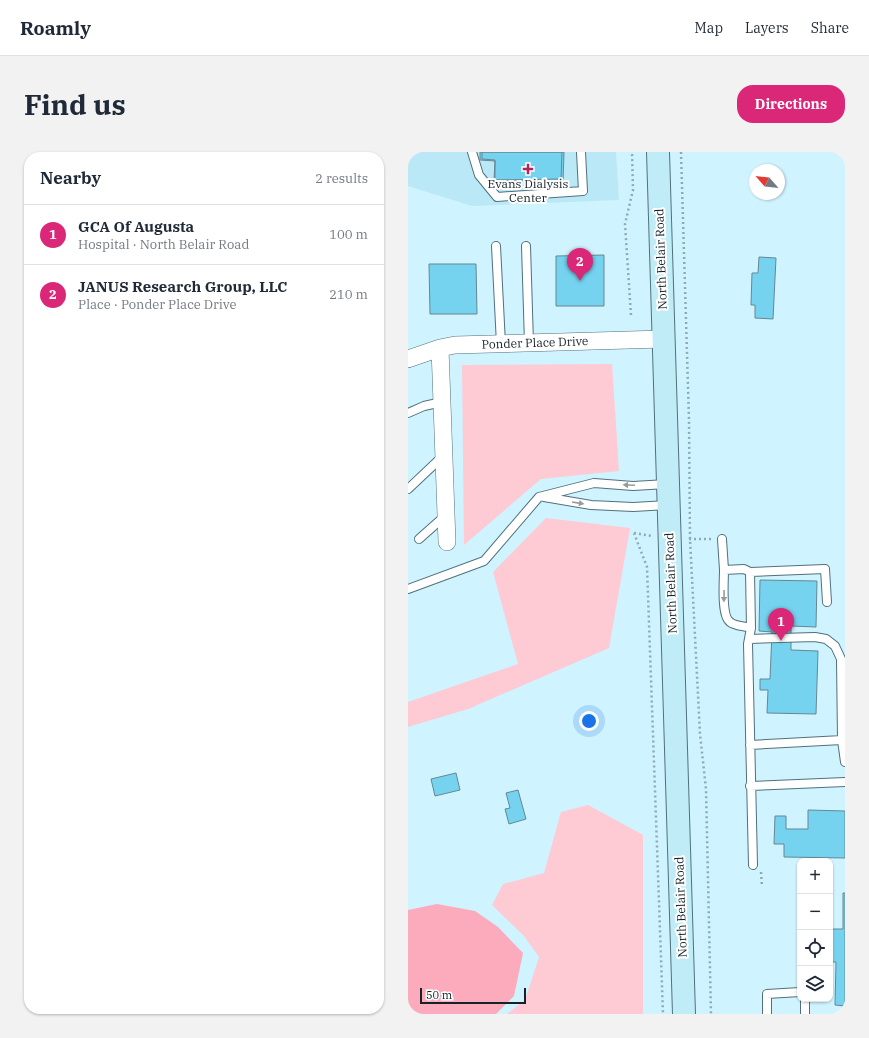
<!DOCTYPE html>
<meta charset="utf-8">
<style>
body{margin:0;font-family:"IBM Plex Serif",serif;background:#f2f2f3;color:#1f2937}
.controls{position:absolute;right:12px;bottom:12px;display:grid;overflow:hidden;border-radius:8px;box-shadow:0 1px 3px #0004}
.controls button{width:36px;height:36px;display:grid;place-items:center;padding:0;border:0;border-bottom:1px solid #e0e1e3;background:#fff;color:#1f2937;font:20px sans-serif}
.compass{position:absolute;left:341px;top:12px;width:36px;height:36px;border-radius:50%;background:#fff;box-shadow:0 1px 3px #0004;rotate:297deg}
.scale{position:absolute;left:12px;bottom:10px;width:106px;box-sizing:border-box;padding-left:4px;border:2px solid #152227;border-top:0;font-size:11px;line-height:14px;white-space:nowrap;color:#152227;-webkit-text-stroke:3px #fff;paint-order:stroke}
.you{position:absolute;left:181px;top:569px;width:14px;height:14px;margin:-10px;border:3px solid #fff;border-radius:50%;background:#1a73e8;box-shadow:0 0 0 6px #1a73e833}
.badge{display:grid;place-items:center;width:26px;height:26px;border-radius:50%;background:#db2777;color:#fff;font-size:13px;font-weight:700}
.pin{position:absolute;translate:-50% -33px;filter:drop-shadow(0 1px 2px #0008)}
.pin::after{content:'';position:absolute;top:21px;width:14px;height:12px;background:inherit;clip-path:polygon(0 0,100% 0,50% 100%)}
.list{margin:0;padding:0;list-style:none}
h2{display:flex;justify-content:space-between;align-items:center;height:52px;margin:0;padding:0 16px;font-size:17px}
h2 small{font-size:13px;font-weight:400;color:#747a83}
.list li{display:grid;grid-template-columns:26px 1fr auto;gap:12px;align-items:center;box-sizing:border-box;height:60px;padding:0 16px;border-top:1px solid #e0e1e3}
.list b{display:block;font-size:15px;white-space:nowrap}
.list p{margin:0;font-size:13px;white-space:nowrap;color:#747a83}
.list em{font-size:13px;font-style:normal;color:#747a83}
.icon{flex:none;width:22px;height:22px;fill:none;stroke:currentColor;stroke-width:2;stroke-linecap:round;stroke-linejoin:round}
.map{position:relative;flex:none;width:437px;height:862px;overflow:hidden;border-radius:16px}
header{display:flex;align-items:center;gap:24px;box-sizing:border-box;height:56px;padding:0 20px;background:#fff;border-bottom:1px solid #e0e1e3}
header strong{font-size:19px}
nav{display:flex;gap:22px;margin-inline-start:auto;font-size:14px}
.intro{display:flex;align-items:center;justify-content:space-between;box-sizing:border-box;height:96px;padding:0 24px}
h1{margin:0;font-size:28px}
.button{padding:10px 18px;border-radius:16px;background:#db2777;color:#fff;font-size:14px;font-weight:700}
main{display:flex;gap:24px;padding:0 24px}
aside{flex:1;background:#fff;border-radius:16px;box-shadow:0 1px 3px #0004}
.map>svg:first-child{display:block}
.built{fill:#bbe8f6}
.green{fill:#fecad4}
.water{fill:#fcabbd}
.building{fill:#75d3f0;stroke:#668792}
.lines{fill:none;stroke-linecap:round;stroke-linejoin:round}
.lane-casing{stroke:#50717b;stroke-width:10}
.street-casing{stroke:#50717b;stroke-width:18}
.secondary-casing{stroke:#50717b;stroke-width:24}
.path{stroke:#8eaab4;stroke-width:2.5;stroke-dasharray:2 3;stroke-linecap:butt}
.lane{stroke:#fff;stroke-width:8}
.street{stroke:#fff;stroke-width:17}
.secondary{stroke:#c0ecf7;stroke-width:22}
.oneway{fill:#969c9e}
.poi-dot{fill:#b32559;stroke:#fff;stroke-width:1.5}
.labels{text-anchor:middle;stroke-width:4;stroke-linejoin:round;paint-order:stroke}
.poi-label{font-size:12px;fill:#152227;stroke:#fff}
.street-label{font-size:12px;fill:#152227;stroke:#fff}
</style>
<header>
<strong>Roamly</strong>
<nav><a>Map</a><a>Layers</a><a>Share</a></nav>
</header>
<div class="intro"><h1>Find us</h1><a class="button">Directions</a></div>
<main>
<aside>
<h2>Nearby<small>2 results</small></h2>
<ul class="list">
<li><span class="badge">1</span><div><b>GCA Of Augusta</b><p>Hospital · North Belair Road</p></div><em>100 m</em></li>
<li><span class="badge">2</span><div><b>JANUS Research Group, LLC</b><p>Place · Ponder Place Drive</p></div><em>210 m</em></li>
</ul>
</aside>
<div class="map">
<svg width="437" height="862" viewBox="0 0 437 862">
<rect width="100%" height="100%" fill="#cff3ff"/>
<path class="built" d="M0 0H208L211 48 64 54 0 34Z"/>
<path class="green" d="M204 212 211 319 133 327 56 393 54 213Z
M138 366 222 376 201 496 60 557 0 575V550L110 512 85 420Z
M180 653 235 683V862H99L117 848 131 805 116 784 84 753 95 732 136 721 153 660Z"/>
<path class="water" d="M29 752 67 759 90 775 115 801 106 844 88 862H0V758Z"/>
<path class="building" d="M72 0H156L155 30 86 28 87 9 72 8Z
M74 0H154L153 27 87 28V8L74 7Z
M196 103V154H148V104Z
M351 105 368 106 365 167 347 166V153H343L344 121H350Z
M21 112H68L69 162H22Z
M352 428 409 429 408 475 383 474V498L410 499 408 562 359 561 360 538H352V527H362L364 480 351 479Z
M48 621 52 638 27 644 23 627Z
M110 638 118 667 101 672 97 657 102 656 98 641Z
M400 658 437 659V706L376 705V692H366L367 664H378V677H400Z
M435 741H437V854L427 853 428 810H422V777H435Z"/>
<g class="lines">
<defs>
<path id="lane" d="M64 0 71 23 89 45 175 39 173 0
M88 94 93 192
M118 94 121 191
M0 261 16 254 34 250
M0 337 35 304
M136 345 183 353 225 355 260 353
M11 387 38 363
M314 387 316 418
M342 420 343 476 340 492 345 713
M0 437 76 409 131 345 186 331 225 334 259 332
M343 476C337 474 326 474 322 470 313 464 316 429 316 418L336 417 342 420 417 417 419 450
M341 487 407 485 418 487 427 494 433 507 434 588 437 610
M342 593 434 588
M342 634 437 630
M397 847V862
M359 862V842L392 840"/>
<path id="street" d="M32 196 39 390
M0 207 32 196 47 193 255 187"/>
<path id="secondary" d="M250 0 276 862"/>
</defs>
<use href="#lane" class="lane-casing"/>
<use href="#street" class="street-casing"/>
<use href="#secondary" class="secondary-casing"/>
<path class="path" d="M273 0 281 268 282 387 292 582 298 637 303 862
M223 163 217 72 225 38 224 0
M226 381 239 415 255 862
M226 381 244 384
M281 387H304
M353 720 354 735"/>
<use href="#lane" class="lane"/>
<use href="#street" class="street"/>
<use href="#secondary" class="secondary"/>
</g>
<defs><path id="oneway-solid" d="M-6-.8H1V-3.2L6.5 0L1 3.2V.8H-6Z"/></defs>
<g class="oneway">
<use href="#oneway-solid" transform="translate(221 333) rotate(-178)"/>
<use href="#oneway-solid" transform="translate(170 351) rotate(9)"/>
<use href="#oneway-solid" transform="translate(316 444) rotate(91)"/>
</g>
<path class="poi-dot" d="M118 11h4v4h4v4h-4v4h-4v-4h-4v-4h4z"/>
<g class="labels">
<g class="poi-label">
<text x="120" y="36">Evans Dialysis<tspan x="120" dy="14">Center</tspan></text>
</g>
<g class="street-label">
<text transform="translate(253 107) rotate(-92)" y="4">North Belair Road</text>
<text transform="translate(127 191) rotate(-2)" y="4">Ponder Place Drive</text>
<text transform="translate(263 431) rotate(-92)" y="4">North Belair Road</text>
<text transform="translate(273 755) rotate(-92)" y="4">North Belair Road</text>
</g>
</g>
</svg>
<div class="controls">
<button>+</button>
<button>−</button>
<button><svg class="icon" aria-label="locate" viewBox="0 0 24 24"><circle cx="12" cy="12" r="6"/><path d="M12 2v4M12 18v4M2 12h4M18 12h4"/></svg></button>
<button><svg class="icon" aria-label="layers" viewBox="0 0 24 24"><path d="M12 4l9 5-9 5-9-5zM3 14l9 5 9-5"/></svg></button>
</div>
<svg class="compass" viewBox="-18 -18 36 36"><path d="M0-13l5 13h-10z" fill="#e53935"/><path d="M0 13l5-13h-10z" fill="#747a83"/></svg>
<div class="scale">50 m</div>
<div class="you"></div>
<div class="pin badge" style="left:373px;top:489px">1</div>
<div class="pin badge" style="left:172px;top:129px">2</div>
</div>
</main>
